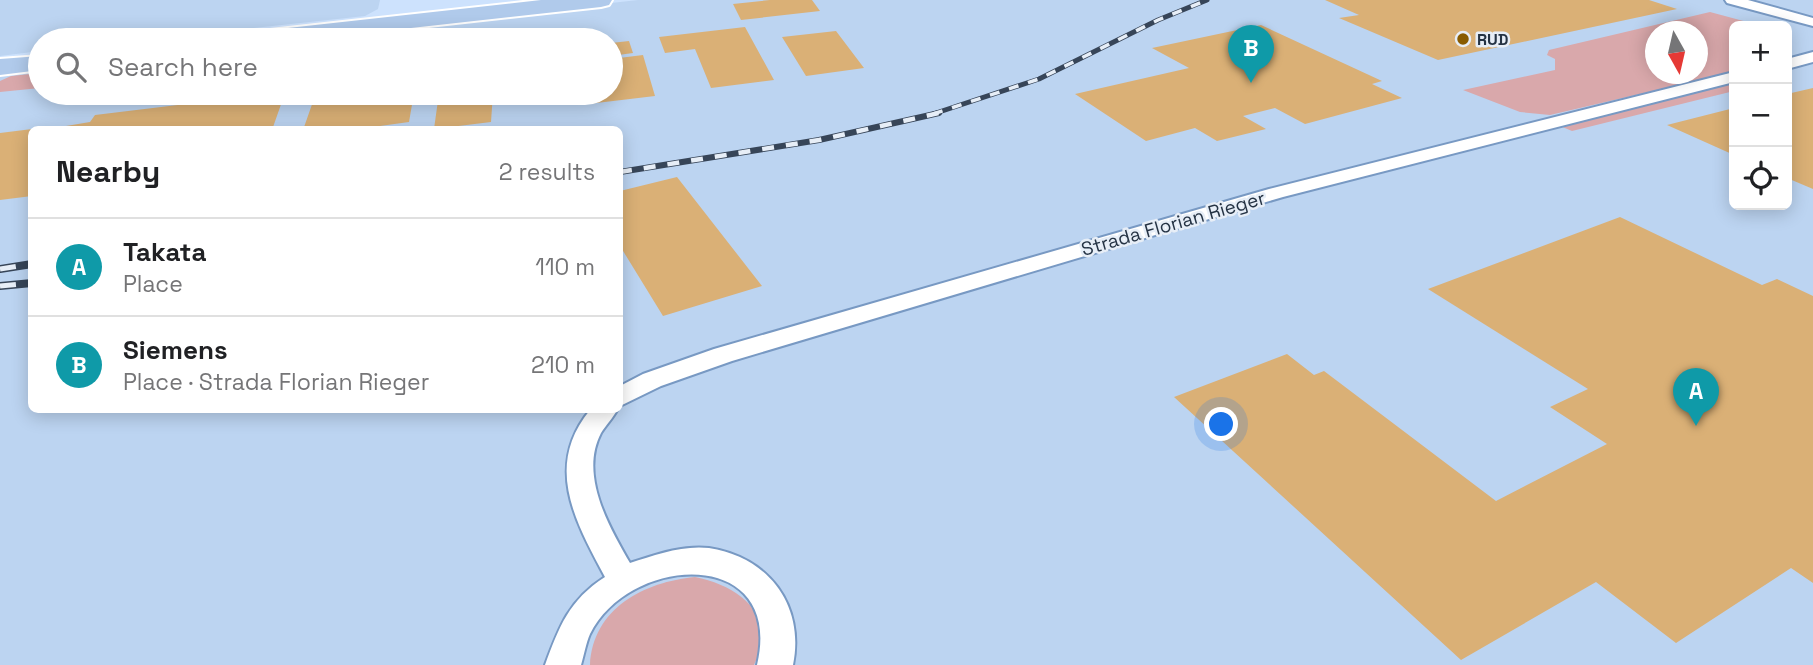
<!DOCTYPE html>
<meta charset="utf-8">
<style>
body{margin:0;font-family:"Space Grotesk",sans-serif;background:#f2f2f2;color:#202124}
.controls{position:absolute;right:21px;top:21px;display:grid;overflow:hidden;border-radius:10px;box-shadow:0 4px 18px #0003}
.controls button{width:63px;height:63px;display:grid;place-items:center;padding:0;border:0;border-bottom:2px solid #e0e0e0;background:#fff;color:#202124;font:35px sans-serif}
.compass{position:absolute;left:1645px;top:21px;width:63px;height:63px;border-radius:50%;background:#fff;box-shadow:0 4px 18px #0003;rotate:172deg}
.you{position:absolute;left:1222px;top:425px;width:24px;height:24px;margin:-18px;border:5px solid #fff;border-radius:50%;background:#1a73e8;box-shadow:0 0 0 10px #1a73e833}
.badge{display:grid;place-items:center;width:46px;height:46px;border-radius:50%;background:#0f766e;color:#fff;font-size:23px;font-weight:700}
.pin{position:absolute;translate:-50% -58px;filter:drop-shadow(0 2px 4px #0008)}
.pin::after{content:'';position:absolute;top:37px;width:24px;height:21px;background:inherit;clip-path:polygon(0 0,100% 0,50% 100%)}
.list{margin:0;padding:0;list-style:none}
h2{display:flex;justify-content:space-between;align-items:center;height:91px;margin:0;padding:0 28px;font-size:30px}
h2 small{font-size:23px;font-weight:400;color:#757577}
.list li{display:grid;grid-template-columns:46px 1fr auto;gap:21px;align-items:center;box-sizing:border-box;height:98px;padding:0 28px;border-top:2px solid #e0e0e0}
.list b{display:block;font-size:26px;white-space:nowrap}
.list p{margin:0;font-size:23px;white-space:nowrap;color:#757577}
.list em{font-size:23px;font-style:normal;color:#757577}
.icon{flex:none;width:38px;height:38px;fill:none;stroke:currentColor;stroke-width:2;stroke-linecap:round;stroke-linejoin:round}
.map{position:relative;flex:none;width:1813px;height:665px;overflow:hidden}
.search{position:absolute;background:#fff;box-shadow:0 4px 18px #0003;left:28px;top:28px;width:595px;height:77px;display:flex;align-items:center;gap:18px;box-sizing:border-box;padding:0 24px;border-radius:38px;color:#757577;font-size:26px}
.panel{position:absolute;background:#fff;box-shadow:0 4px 18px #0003;left:28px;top:126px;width:595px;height:287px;border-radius:10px}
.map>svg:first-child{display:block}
.built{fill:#bcd4f1;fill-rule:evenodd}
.green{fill:#d9a8ab;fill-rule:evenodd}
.building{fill:#dab076}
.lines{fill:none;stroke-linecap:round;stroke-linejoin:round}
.street-casing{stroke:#7899c3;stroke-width:4}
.primary-casing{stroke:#fff;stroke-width:4}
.street{fill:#fff;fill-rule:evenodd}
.primary{fill:#b0caeb;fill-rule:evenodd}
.rail-far2-casing{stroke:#374558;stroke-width:5}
.rail-far1-casing{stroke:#374558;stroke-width:6}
.rail-casing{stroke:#374558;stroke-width:8}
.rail-far2{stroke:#e7eef7;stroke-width:3.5;stroke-dasharray:10;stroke-linecap:butt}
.rail-far1{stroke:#e7eef7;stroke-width:4.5;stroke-dasharray:12;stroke-linecap:butt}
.rail{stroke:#e7eef7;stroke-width:5;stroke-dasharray:16;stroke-linecap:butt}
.poi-dot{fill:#895b00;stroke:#e7eef7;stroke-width:2.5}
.labels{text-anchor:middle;stroke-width:5;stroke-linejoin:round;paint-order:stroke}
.far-poi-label{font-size:16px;font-weight:bold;fill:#253344;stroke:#e7eef7;text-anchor:start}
.street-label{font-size:19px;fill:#253344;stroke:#e7eef7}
</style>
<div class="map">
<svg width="1813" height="665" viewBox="0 0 1813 665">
<rect width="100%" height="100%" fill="#cde2fd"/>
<path class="built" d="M0 0H380L378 9 365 16 143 40H40V51L0 56Z
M638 0H1813V665H0V73L40 68V93H611V40H280ZM1734 26H1787V205H1734ZM1656 32H1698V74H1656ZM32 130H620V410H32Z"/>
<path class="green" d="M1710 12 1762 26H1734V72L1550 115 1520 112 1463 90 1555 70V59L1547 55 1549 50ZM1656 32H1698V74H1656Z
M40 73V88L0 92V81L11 76Z
M1734 82V91L1572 131 1560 126Z
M695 577C740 586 778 615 754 665H590C593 608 644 582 695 577Z"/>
<path class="building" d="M770 0H812L820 11 741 20 733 4Z
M1325 0H1649L1677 9 1438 60 1339 18 1359 15Z
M1261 25 1382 81 1372 84 1402 98 1305 124 1275 108 1243 116 1266 129 1217 141 1195 128 1146 141 1075 94 1189 68 1152 48Z
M745 27 774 80 711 88 695 49 665 53 659 37Z
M836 31 864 68 806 76 782 37Z
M629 41 633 53 611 56V43Z
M643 55 655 96 588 104 586 93H611V59Z
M1813 88V189L1787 178V94Z
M276 93H285L272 130H42L90 122 95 115Z
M316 93H414L409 122 351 130H303Z
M439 93H493L491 122 434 129Z
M1734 108V155L1667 125Z
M32 129V196L0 200V133Z
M677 177 762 286 663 316 620 246V191Z
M1620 217 1762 285 1777 279 1813 296V583L1791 568 1676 643 1596 582 1461 660 1174 397 1287 354 1314 375 1324 371 1496 501 1607 444 1550 407 1588 389 1428 289Z"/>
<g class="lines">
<defs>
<path id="street" d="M1725 0H1748L1813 18V26L1727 3Z
M1813 52V62L1787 69V59Z
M1734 72V82L1283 197 732 361 661 386 620 406V386L643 374 714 349 1269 189Z
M590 410H617C613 418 606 425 601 433 579 475 609 527 630 563 655 555 682 545 709 548 769 557 805 606 793 665H757C785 547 631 553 590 634 586 643 584 655 581 665H545C559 627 569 600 605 577 575 521 544 466 590 410Z"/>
<path id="primary" d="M541 0H612L609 5 601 7 303 40H230L234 35 242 33Z
M40 56V70L0 75V59Z"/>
</defs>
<use href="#street" class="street-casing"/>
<use href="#primary" class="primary-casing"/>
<use href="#street" class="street"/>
<use href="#primary" class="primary"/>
<defs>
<path id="rail-far2" d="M933 114 1039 79 1158 20 1207 0"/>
<path id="rail-far1" d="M620 172 819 140 939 113"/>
<path id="rail" d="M0 269 32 264
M0 286 32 283"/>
</defs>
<use href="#rail-far2" class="rail-far2-casing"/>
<use href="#rail-far1" class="rail-far1-casing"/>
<use href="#rail" class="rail-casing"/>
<use href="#rail-far2" class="rail-far2"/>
<use href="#rail-far1" class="rail-far1"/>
<use href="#rail" class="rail"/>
</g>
<circle class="poi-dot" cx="1463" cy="39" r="7"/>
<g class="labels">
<g class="far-poi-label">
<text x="1477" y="45">RUD</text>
</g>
<g class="street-label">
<text transform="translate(1173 223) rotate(-16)" y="7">Strada Florian Rieger</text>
</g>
</g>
</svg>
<div class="controls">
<button>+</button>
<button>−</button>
<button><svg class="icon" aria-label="locate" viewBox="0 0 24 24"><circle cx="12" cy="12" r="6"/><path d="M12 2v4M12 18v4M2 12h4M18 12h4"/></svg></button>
</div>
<svg class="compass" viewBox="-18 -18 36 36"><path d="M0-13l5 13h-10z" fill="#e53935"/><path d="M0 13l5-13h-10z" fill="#757577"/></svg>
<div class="you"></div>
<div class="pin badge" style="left:1696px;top:426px;background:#0f9aa8">A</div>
<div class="pin badge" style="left:1251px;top:83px;background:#0f9aa8">B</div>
<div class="search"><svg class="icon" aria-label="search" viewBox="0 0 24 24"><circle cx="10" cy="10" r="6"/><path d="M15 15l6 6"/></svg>Search here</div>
<section class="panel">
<h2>Nearby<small>2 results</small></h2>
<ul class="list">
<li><span class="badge" style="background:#0f9aa8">A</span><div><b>Takata</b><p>Place</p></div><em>110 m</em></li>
<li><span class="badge" style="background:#0f9aa8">B</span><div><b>Siemens</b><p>Place · Strada Florian Rieger</p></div><em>210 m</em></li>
</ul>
</section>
</div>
